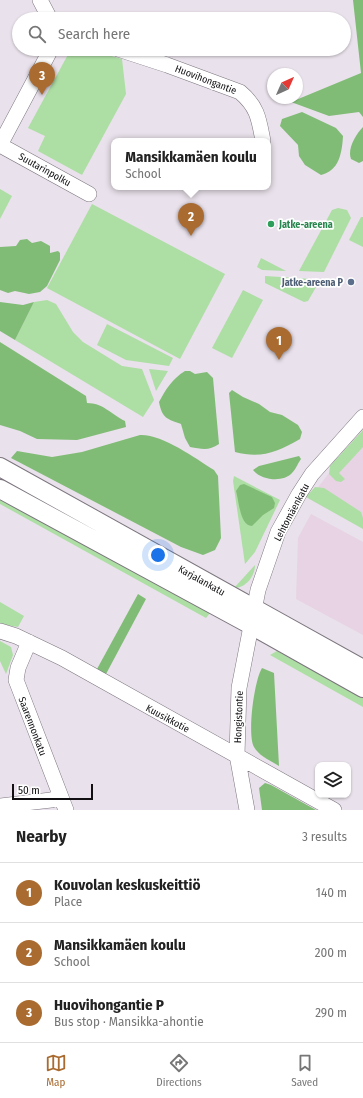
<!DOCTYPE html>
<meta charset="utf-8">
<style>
body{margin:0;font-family:"Fira Sans Condensed",sans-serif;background:#f6f6f6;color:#222}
.controls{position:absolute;right:12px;bottom:12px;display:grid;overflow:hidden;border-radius:8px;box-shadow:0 1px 3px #0004}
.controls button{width:36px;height:36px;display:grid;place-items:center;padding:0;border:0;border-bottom:1px solid #e0e0e0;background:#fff;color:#222;font:20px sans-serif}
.compass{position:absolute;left:267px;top:68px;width:36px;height:36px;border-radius:50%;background:#fff;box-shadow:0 1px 3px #0004;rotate:45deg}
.scale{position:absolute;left:12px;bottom:10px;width:81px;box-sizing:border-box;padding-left:4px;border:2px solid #110f12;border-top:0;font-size:11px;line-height:14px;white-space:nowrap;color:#110f12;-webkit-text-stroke:3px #fff;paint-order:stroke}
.you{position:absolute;left:158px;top:555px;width:14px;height:14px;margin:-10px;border:3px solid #fff;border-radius:50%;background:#1a73e8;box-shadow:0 0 0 6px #1a73e833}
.badge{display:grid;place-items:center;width:26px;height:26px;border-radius:50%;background:#a96b30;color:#fff;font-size:13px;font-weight:700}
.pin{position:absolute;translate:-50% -33px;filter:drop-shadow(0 1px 2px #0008)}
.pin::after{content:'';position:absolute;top:21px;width:14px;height:12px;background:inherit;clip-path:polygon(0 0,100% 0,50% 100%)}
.popup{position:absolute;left:111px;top:138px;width:160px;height:52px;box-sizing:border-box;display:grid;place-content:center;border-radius:8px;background:#fff;filter:drop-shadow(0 1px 3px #0005);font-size:13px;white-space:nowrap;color:#767676}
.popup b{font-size:15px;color:#222}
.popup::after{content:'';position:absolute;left:50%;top:100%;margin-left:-8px;border:8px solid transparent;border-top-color:#fff}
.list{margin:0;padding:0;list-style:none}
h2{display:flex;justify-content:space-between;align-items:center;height:52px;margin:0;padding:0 16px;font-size:17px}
h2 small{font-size:13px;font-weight:400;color:#767676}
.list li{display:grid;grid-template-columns:26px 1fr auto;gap:12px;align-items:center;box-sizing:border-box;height:60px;padding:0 16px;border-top:1px solid #e0e0e0}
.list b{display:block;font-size:15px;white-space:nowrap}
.list p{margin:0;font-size:13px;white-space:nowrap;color:#767676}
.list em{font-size:13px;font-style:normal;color:#767676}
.icon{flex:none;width:22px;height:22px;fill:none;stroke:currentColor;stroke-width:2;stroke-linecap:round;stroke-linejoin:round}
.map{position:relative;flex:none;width:363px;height:810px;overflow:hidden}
.search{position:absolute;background:#fff;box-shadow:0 1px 3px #0004;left:12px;right:12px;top:12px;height:44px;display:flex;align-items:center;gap:10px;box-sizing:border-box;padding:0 14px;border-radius:22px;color:#767676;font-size:15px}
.sheet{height:232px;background:#fff}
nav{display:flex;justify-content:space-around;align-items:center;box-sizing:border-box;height:56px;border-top:1px solid #e0e0e0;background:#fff;font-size:11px;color:#767676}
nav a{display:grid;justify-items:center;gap:2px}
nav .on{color:#a96b30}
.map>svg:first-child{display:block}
.commercial{fill:#e7d3e3}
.green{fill:#addea4}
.forest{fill:#81bc77}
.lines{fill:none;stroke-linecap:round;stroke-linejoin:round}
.minor-casing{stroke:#7c757e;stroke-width:16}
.major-casing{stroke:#7c757e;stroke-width:20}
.minor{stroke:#fff;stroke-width:15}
.major{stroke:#fff;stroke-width:18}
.leisure-dot{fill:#2e9e5b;stroke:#fff;stroke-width:1.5}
.service-dot{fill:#5c6f8a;stroke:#fff;stroke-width:1.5}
.labels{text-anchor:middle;stroke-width:3.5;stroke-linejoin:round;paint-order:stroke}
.street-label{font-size:10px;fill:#110f12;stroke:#fff}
.leisure-label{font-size:10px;font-weight:bold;fill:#27864d;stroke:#fff;text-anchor:start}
.service-label{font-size:10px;font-weight:bold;fill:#4e5e75;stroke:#fff;text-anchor:end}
</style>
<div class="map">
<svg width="363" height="810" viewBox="0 0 363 810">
<rect width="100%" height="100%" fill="#e9e1eb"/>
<path class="commercial" d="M363 434V528L309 499 343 455Z
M311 514 363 542V635L296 599 298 538Z"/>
<path class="green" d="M71 49H87L122 59 126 94 82 175 38 151 45 136 28 128Z
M0 189 12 196 0 219Z
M92 204 225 274 180 359 47 288Z
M338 208 347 210 351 218 324 272 299 271 332 210Z
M361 217H363V247L349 240Z
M261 258 286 271 262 270 257 267Z
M265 276 311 279 319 282 308 301 304 302 265 283Z
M243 290 263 300 232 358 212 348Z
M47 300 56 304 73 332 83 342 122 366 142 369 154 400 143 417 15 340 34 302Z
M107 324 173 358 169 366 126 360 97 345Z
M149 369 168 371 156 391Z
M363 430V447L339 473 345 479 341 482 336 481 329 474 330 466Z
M234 476 280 500 255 552 245 564 233 481Z
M315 487 324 488 361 512 363 518V529L306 497Z
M0 497 210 613 206 618 0 504Z
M255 565C255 576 246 588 234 588Z
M0 602 24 616 18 627 0 624Z
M0 641 11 647 13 655 6 674 0 661Z
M277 651 363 698V707L270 655Z"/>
<path class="forest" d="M353 0H363V117L359 112 329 116 291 102 361 73Z
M302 112 336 128 343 136C342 153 339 171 321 175L305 165 299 156 298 145 280 126 282 119Z
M363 127V161L359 163 351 159C347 149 356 134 363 127Z
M27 239 32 243 41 241 50 246V253L58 251 60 253V260L47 286 40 292 29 294 15 291 8 293 0 290V247L16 246 20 240Z
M0 302 23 305 34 302 15 340 0 331Z
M0 342 86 396 87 403C103 403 111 414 125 421L126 427 77 440 37 439 20 431 0 425Z
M185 371H190L195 374 207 372 213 378 219 444C209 451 202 449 190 447L185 438 181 424C167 419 162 418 159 402 166 389 172 379 185 371Z
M232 390 243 397 259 404 270 412 282 415 298 425 302 432 300 439C277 452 261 459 235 452L229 393Z
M140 435C162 434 195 458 214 470L218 476 221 538 215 550 203 555 181 547 11 458 17 451 52 457 82 452Z
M299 456 301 459C298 463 296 469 292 473 283 483 261 480 253 470L259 466Z
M244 484 272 497 275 503 274 508 263 515 252 526C240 526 239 501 236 491L240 485Z
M138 594 146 599 106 674 97 669Z
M262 668 274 673 279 766C271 761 259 756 254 747 247 735 254 681 262 668Z
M265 783 271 785 316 810H262L259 788Z"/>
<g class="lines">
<defs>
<path id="minor" d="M40 0 50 19
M118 49 167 65 240 92C258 107 259 120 263 141
M0 145 51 49
M0 145 89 194
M0 631 16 636 62 658 334 810
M29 642 18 668 16 680 66 810
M0 806 51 800 61 797
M247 810 237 755 239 688 258 590 278 532 299 494 312 474 363 417"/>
<path id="major" d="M0 467 363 669
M0 489 251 625 363 688"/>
</defs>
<use href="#minor" class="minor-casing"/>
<use href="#major" class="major-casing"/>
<use href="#minor" class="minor"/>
<use href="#major" class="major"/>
</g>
<circle class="leisure-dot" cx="271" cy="224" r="4"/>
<circle class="service-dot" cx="351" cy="282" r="4"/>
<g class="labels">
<g class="street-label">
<text transform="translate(206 79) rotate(21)" y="4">Huovihongantie</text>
<text transform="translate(45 169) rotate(29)" y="4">Suutarinpolku</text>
<text transform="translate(291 512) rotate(-62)" y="4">Lehtomäenkatu</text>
<text transform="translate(202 580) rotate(29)" y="4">Karjalankatu</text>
<text transform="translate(238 717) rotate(-88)" y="4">Hongistontie</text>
<text transform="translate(168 718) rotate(28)" y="4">Kuusikkotie</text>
<text transform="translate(33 726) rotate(69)" y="4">Saarennonkatu</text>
</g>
<g class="leisure-label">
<text x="279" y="228">Jatke-areena</text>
</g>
<g class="service-label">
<text x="343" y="286">Jatke-areena P</text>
</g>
</g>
</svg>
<div class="controls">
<button><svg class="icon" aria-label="layers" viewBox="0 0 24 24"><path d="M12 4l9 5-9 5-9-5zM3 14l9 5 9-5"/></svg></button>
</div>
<svg class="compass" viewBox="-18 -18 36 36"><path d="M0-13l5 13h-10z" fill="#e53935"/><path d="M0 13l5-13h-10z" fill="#767676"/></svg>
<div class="scale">50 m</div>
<div class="you"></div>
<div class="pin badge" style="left:279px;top:360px">1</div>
<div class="pin badge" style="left:191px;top:236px">2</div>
<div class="popup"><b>Mansikkamäen koulu</b>School</div>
<div class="pin badge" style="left:42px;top:95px">3</div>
<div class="search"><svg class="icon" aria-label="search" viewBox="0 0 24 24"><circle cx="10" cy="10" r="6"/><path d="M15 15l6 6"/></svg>Search here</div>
</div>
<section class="sheet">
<h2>Nearby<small>3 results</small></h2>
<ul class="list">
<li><span class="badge">1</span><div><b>Kouvolan keskuskeittiö</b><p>Place</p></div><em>140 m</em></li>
<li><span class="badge">2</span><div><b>Mansikkamäen koulu</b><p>School</p></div><em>200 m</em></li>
<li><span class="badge">3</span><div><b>Huovihongantie P</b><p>Bus stop · Mansikka-ahontie</p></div><em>290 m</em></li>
</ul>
</section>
<nav>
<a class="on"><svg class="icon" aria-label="map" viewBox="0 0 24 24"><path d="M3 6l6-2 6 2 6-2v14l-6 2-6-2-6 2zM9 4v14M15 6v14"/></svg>Map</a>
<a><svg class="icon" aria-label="directions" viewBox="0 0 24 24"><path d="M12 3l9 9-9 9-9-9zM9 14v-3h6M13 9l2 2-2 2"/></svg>Directions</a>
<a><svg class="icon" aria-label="saved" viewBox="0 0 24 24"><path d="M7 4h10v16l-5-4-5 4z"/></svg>Saved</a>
</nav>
